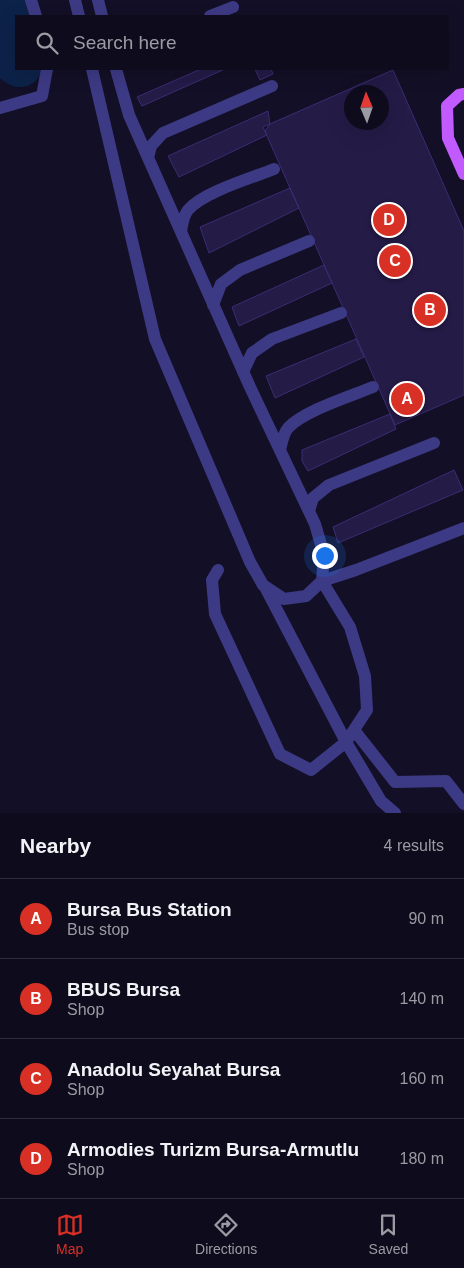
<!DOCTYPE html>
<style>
body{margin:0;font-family:Arial,sans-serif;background:#171425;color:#f1f3f6}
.compass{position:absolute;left:344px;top:85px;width:45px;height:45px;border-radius:50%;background:#0e0b1c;box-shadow:0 5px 20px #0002;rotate:358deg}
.you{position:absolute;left:324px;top:555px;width:18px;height:18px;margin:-12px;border:4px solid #fff;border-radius:50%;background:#1a73e8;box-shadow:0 0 0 8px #1a73e833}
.badge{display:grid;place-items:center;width:32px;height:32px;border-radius:50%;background:#d93025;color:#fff;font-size:16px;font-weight:700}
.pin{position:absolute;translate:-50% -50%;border:2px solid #fff;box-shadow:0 1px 5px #0006}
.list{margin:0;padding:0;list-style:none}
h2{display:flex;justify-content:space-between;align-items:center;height:65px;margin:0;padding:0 20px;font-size:21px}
h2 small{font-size:16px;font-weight:400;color:#9b9ba3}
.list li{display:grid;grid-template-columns:32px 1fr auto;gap:15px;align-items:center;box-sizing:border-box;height:80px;padding:0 20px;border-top:1px solid #2e2b3b}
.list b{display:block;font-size:19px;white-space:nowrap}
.list p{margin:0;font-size:16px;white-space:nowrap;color:#9b9ba3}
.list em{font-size:16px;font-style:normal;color:#9b9ba3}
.icon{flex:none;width:28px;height:28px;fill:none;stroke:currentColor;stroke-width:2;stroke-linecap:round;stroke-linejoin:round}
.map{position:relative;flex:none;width:464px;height:813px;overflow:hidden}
.search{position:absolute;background:#0e0b1c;box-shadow:0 5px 20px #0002;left:15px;right:15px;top:15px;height:55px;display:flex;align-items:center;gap:12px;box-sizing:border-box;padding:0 18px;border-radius:0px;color:#9b9ba3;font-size:19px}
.sheet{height:385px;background:#0e0b1c}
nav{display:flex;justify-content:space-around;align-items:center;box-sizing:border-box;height:70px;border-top:1px solid #2e2b3b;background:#0e0b1c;font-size:14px;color:#9b9ba3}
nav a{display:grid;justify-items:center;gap:2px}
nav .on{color:#d93025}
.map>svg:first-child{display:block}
.water{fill:#0c2248}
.building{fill:#241b47;stroke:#3b2d73;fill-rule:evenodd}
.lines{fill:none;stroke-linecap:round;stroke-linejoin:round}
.minor{stroke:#3d3a85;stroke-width:12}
.major{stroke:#c25bff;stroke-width:12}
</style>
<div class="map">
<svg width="464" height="813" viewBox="0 0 464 813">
<rect width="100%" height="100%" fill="#130f26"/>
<path class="water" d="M0 0H27L32 16H16V69H43C36 89 15 93 0 78Z"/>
<path class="building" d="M201 69H225L142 106 137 97Z
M255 69H271L273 74 260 80Z
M393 70 464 231V395L395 425 263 127ZM352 92H382V122H352Z
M268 111 270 124 265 131 267 135 179 177 168 156Z
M290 188 299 208 209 253 200 227Z
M324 265 332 283 239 326 232 307Z
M356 339 364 357 275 398 266 376Z
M390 414 396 429 308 471 302 461V450Z
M454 470 463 490 338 543 333 527Z"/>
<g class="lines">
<path class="minor" d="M31 0 36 16
M75 0 79 16
M98 0 102 16
M210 16 233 7
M92 69 155 339 250 562 263 585 284 599 306 596 322 581 324 555 315 524 250 387 129 115 116 69
M0 108 42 96 47 69
M148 158 151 146 163 133 272 86
M181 232C182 225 183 216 188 210 203 192 252 178 274 169
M213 305 221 284 240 270 309 241
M243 372 252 353 272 339 341 313
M280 450C282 443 283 434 288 428 303 411 351 396 373 387
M309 511 313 498 329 485 434 443
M218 570 212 580 215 614 280 754 311 770 346 742 265 587
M354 730 395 782 446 781 464 804
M395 813 381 801 346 742 367 710 365 676 350 627 322 581 356 570 464 528"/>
<path class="major" d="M464 94 459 95 447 106 448 138 464 174"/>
</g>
</svg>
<svg class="compass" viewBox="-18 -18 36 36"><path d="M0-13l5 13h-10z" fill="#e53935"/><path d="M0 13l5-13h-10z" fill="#9b9ba3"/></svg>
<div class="you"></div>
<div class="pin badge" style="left:407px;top:399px">A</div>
<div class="pin badge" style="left:430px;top:310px">B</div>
<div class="pin badge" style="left:395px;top:261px">C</div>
<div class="pin badge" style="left:389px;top:220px">D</div>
<div class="search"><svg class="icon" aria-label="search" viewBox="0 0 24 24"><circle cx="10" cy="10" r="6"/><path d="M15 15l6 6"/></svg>Search here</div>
</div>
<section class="sheet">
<h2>Nearby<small>4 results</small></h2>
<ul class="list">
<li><span class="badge">A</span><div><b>Bursa Bus Station</b><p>Bus stop</p></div><em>90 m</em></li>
<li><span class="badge">B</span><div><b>BBUS Bursa</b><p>Shop</p></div><em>140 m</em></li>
<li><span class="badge">C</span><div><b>Anadolu Seyahat Bursa</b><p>Shop</p></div><em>160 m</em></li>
<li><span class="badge">D</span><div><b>Armodies Turizm Bursa-Armutlu</b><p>Shop</p></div><em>180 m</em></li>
</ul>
</section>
<nav>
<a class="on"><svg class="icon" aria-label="map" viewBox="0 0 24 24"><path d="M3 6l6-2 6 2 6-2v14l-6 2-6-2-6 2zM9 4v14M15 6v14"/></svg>Map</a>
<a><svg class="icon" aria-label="directions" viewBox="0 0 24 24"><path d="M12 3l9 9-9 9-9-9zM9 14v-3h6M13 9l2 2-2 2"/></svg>Directions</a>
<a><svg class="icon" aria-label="saved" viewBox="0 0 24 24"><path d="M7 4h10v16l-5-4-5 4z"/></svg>Saved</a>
</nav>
